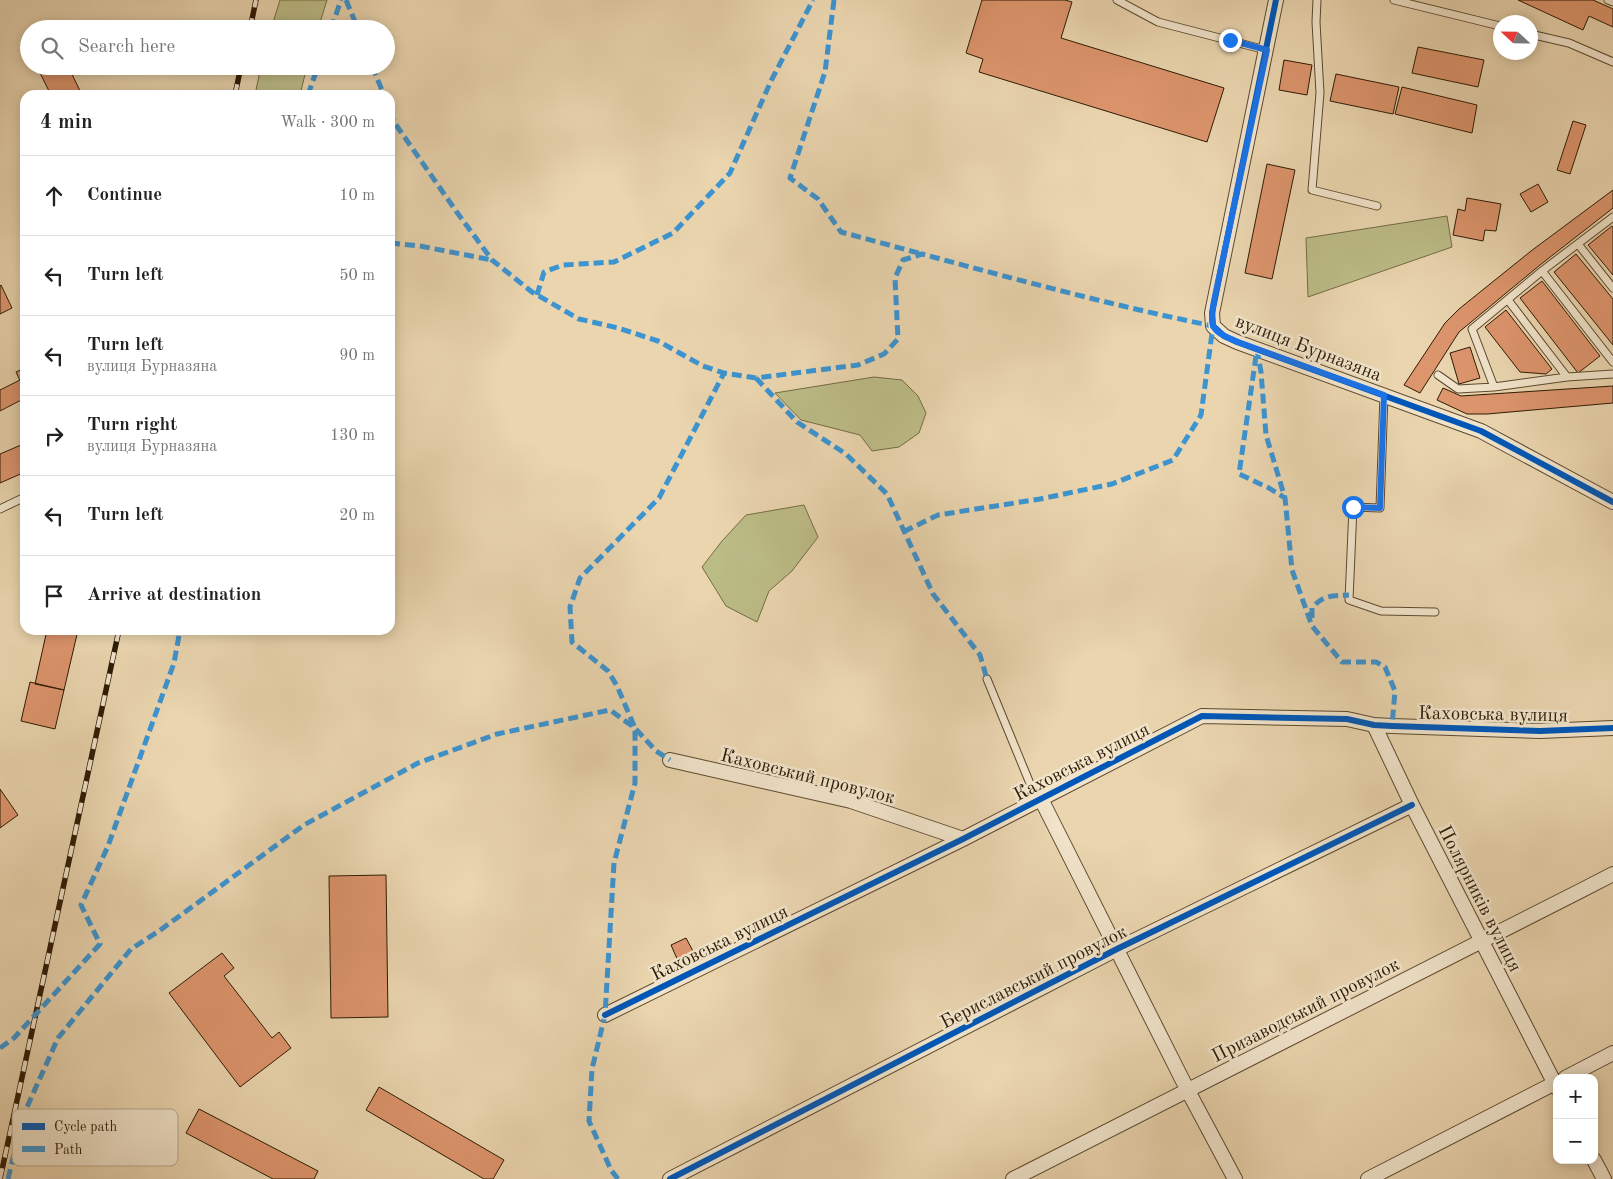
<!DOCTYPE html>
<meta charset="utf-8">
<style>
body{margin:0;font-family:"Old Standard TT",serif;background:#f2f2f2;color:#222}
.controls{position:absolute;right:15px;bottom:15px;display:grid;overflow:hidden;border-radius:10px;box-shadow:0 2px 12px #0003}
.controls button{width:45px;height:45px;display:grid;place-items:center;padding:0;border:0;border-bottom:1px solid #e0e0e0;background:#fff;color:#222;font:25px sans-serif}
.compass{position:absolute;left:1493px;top:15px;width:45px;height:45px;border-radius:50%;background:#fff;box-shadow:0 2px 12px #0003;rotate:292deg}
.stop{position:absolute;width:15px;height:15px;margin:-11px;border:4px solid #1a73e8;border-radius:50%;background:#fff}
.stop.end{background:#1a73e8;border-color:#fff;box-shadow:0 1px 5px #0008}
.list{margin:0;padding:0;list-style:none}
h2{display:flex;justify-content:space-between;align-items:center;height:65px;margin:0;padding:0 20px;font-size:21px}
h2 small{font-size:16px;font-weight:400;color:#767676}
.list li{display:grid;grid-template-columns:32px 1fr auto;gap:15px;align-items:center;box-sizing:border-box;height:80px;padding:0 20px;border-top:1px solid #e0e0e0}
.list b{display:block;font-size:19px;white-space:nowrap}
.list p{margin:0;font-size:16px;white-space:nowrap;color:#767676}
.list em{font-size:16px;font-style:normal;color:#767676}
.icon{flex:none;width:28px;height:28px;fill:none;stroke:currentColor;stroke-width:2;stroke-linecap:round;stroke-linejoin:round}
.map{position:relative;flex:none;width:1613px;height:1179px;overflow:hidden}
.search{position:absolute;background:#fff;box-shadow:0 2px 12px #0003;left:20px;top:20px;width:375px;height:55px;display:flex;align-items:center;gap:12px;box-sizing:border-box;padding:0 18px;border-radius:28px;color:#767676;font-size:19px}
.panel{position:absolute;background:#fff;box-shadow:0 2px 12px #0003;left:20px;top:90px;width:375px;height:545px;border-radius:15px}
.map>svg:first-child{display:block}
.green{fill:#bcbc87;stroke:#746c45}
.building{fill:#dd956d;stroke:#2d1b03}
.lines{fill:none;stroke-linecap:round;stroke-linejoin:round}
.service-casing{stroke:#5c4a2e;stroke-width:9}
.minor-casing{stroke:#5c4a2e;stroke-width:16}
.service{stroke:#f1e4cb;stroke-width:7}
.minor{stroke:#f1e4cb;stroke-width:14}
.rail-casing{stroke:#2d1b03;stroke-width:5.5}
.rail{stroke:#f1e4cb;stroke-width:4;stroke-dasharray:11;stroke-linecap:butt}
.quiet{stroke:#3c94d1;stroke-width:5;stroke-dasharray:10 5;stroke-linecap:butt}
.cycleway-casing{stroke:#f1e4cb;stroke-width:9}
.cycleway{stroke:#0057b8;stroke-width:6}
.route{stroke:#1a73e8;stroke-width:6}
.labels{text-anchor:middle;stroke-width:5;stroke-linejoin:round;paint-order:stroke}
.street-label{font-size:19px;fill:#2d1b03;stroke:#f1e4cb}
.key{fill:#f1e4cb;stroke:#b6a88f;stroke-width:1}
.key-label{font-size:14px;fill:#2d1b03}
</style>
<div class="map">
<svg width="1613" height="1179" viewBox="0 0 1613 1179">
<rect width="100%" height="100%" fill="#ead5af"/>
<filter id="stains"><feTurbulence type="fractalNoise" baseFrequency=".004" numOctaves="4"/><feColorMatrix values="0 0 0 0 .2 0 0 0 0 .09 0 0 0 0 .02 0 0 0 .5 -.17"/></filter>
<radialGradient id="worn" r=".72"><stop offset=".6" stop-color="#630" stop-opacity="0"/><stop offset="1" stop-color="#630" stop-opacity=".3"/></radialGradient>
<path class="green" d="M280 0H327L318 29H271Z
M261 66H307L300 95H255Z
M1447 216 1452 247 1308 297 1306 238Z
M874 377 902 380 918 396 926 413 919 433 899 447 872 451 860 435 801 420 775 393Z
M804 505 818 537 792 571 769 591 757 622 726 606 702 567 722 541 746 515Z"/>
<path class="building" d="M982 0H1065L1072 2 1061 38 1224 88 1207 142 979 72 983 59 966 53Z
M1518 0H1593L1613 9V27L1589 16 1583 30Z
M1418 47 1484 60 1478 87 1412 73Z
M1284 60 1312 65 1307 95 1279 90Z
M68 66 82 95H51L37 67Z
M1336 74 1399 87 1393 114 1330 101Z
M1402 87 1477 105 1472 133 1395 114Z
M1573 121 1586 125 1570 174 1557 170Z
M1267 164 1295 170 1272 279 1245 273Z
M1538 184 1548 202 1531 212 1520 194Z
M1613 190V208L1540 265 1459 332 1420 393 1404 385 1445 323 1459 309 1531 251Z
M1467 198 1501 204 1496 231 1485 230 1483 241 1453 235 1458 209 1465 211Z
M1612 226 1613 228V275L1588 245Z
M1576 254 1613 299V345L1554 272Z
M1542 281 1600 356 1578 373 1520 298Z
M1 285 12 308 0 314V286Z
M1506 310 1552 369 1546 374 1520 372 1485 327Z
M1470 347 1480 378 1459 384 1450 353Z
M25 368V391L16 372Z
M20 380 25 391V398L0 411V390Z
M1613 386V403L1487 414H1467L1437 400 1443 388 1461 396Z
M21 445 25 454V472L0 483V454Z
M47 630H78L64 690 35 684Z
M30 682 64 690 55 729 21 721Z
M0 789 18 815 0 828Z
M386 875 388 1017 331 1018 329 876Z
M686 938 694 953 678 961 671 945Z
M222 953 234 968 224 976 272 1038 279 1032 291 1048 240 1087 169 993Z
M379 1087 504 1160 493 1179H484L366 1110Z
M199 1109 318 1171 314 1179H273L186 1133Z"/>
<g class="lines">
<defs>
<path id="service" d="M1117 0 1158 22 1266 50
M1317 0 1316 22 1320 93 1312 190 1377 206
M1394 0 1500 26
M1608 0 1613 2
M1530 34 1569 43 1613 62
M1613 217 1542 271 1472 329 1494 387 1567 377 1613 374
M1578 244 1613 288
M1542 271 1613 362
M1508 300 1567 377
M1438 375 1458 389 1494 387
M1384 395 1380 508 1353 507 1349 600 1381 611 1435 612
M0 509 25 497
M987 679 1031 786 1041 799"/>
<path id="minor" d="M1276 0 1212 313 1213 326 1224 336 1237 342 1481 431 1613 502
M1374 725 1412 805 1557 1088
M670 760 851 801 963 839
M1041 799 1187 1089 1235 1179
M605 1015 963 839 1202 716 1347 719 1374 725 1392 726 1540 731 1613 728
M1565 1078 1613 1053
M1594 1160 1604 1179
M670 1179 1117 949 1412 805
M1013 1179C1213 1076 1414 977 1613 874
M1368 1179 1557 1082"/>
</defs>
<use href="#service" class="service-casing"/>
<use href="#minor" class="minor-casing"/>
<use href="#service" class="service"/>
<use href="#minor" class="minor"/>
<defs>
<path id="rail" d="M250 29 256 0
M235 95 241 66
M0 1179 119 630"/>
</defs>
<use href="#rail" class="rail-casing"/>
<use href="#rail" class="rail"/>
<path class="quiet" d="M346 0 358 29
M834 0 825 72 790 178 818 199 841 232 922 254
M331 29 341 0
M372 66 384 95
M308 95 318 66
M390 111 394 122 456 211 492 260 532 292 579 319 618 328 658 341 703 366 724 373 756 378 858 365 884 354 898 339 895 278 903 260 922 254C1018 280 1115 306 1213 326L1201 415 1173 460 1112 484 1040 499 938 515 905 531
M390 243 420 246 492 260
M537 295 544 272 563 265 614 262 673 233 730 173 771 81 813 0
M1257 349 1261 372 1266 435 1285 498 1292 570 1312 626 1342 662H1376L1385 667 1395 691 1392 726
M1256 356 1239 474 1269 488 1285 498
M756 378 797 422 846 454 887 494 933 594 980 655 987 679
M1312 618V608C1324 594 1333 596 1349 595
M0 1048 14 1038 100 944 81 905 108 846 174 663 180 630
M8 1179 23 1116 58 1038 131 949 159 931 304 825 418 763 497 734 610 710 635 728 656 751 670 760
M618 1179 611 1170 589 1121 592 1069 605 1015 614 863 635 783V728L617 686 608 671 572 642 570 607 580 578 659 498 724 373"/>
<defs>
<path id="cycleway" d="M1276 0 1212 313 1213 326 1224 336 1237 342 1481 431 1613 502
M605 1015 963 839 1202 716 1347 719 1374 725 1392 726 1540 731 1613 728
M670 1179 1117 949 1412 805"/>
</defs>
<use href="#cycleway" class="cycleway-casing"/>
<use href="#cycleway" class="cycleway"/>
</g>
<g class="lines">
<path class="route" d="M1230 40 1267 50 1214 301C1209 329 1212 331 1238 342L1384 395 1380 508 1353 507"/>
</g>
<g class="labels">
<g class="street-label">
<text transform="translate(1309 347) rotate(21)" y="7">вулиця Бурназяна</text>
<text transform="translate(1493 713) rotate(1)" y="7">Каховська вулиця</text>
<text transform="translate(1081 761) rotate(-27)" y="7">Каховська вулиця</text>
<text transform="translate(808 775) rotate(14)" y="7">Каховський провулок</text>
<text transform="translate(1481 898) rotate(63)" y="7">Полярників вулиця</text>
<text transform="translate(719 942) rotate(-26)" y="7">Каховська вулиця</text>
<text transform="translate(1033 976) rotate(-27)" y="7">Бериславський провулок</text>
<text transform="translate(1305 1009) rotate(-27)" y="7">Призаводський провулок</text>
</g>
</g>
<rect x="12" y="1109" width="166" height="57" rx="8" class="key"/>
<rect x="22" y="1123" width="23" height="7" fill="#0057b8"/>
<rect x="22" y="1146" width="23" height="6" fill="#3c94d1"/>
<g class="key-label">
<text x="54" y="1131">Cycle path</text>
<text x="54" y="1154">Path</text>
</g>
<rect width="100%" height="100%" filter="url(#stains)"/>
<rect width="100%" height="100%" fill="url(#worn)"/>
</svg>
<div class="controls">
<button>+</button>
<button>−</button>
</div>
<svg class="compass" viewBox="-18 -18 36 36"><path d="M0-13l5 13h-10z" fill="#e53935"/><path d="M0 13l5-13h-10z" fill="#767676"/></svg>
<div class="stop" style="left:1353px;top:507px"></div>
<div class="stop end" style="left:1230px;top:40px"></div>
<div class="search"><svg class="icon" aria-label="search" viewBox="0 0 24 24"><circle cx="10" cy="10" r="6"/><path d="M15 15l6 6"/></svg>Search here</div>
<section class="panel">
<h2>4 min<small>Walk · 300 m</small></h2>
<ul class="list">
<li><svg class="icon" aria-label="ahead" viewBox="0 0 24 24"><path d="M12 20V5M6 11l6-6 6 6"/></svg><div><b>Continue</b></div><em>10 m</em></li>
<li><svg class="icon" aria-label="left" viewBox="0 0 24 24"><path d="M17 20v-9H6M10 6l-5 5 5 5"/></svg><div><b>Turn left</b></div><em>50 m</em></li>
<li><svg class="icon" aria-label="left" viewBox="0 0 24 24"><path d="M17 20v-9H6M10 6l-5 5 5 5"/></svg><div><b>Turn left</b><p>вулиця Бурназяна</p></div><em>90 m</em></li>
<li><svg class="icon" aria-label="right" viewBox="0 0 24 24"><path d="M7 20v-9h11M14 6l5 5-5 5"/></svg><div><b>Turn right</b><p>вулиця Бурназяна</p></div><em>130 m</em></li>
<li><svg class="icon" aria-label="left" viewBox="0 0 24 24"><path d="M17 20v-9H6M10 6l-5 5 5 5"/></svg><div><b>Turn left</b></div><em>20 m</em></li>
<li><svg class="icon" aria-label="arrive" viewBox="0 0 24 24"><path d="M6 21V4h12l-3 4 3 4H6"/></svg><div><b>Arrive at destination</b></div></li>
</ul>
</section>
</div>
